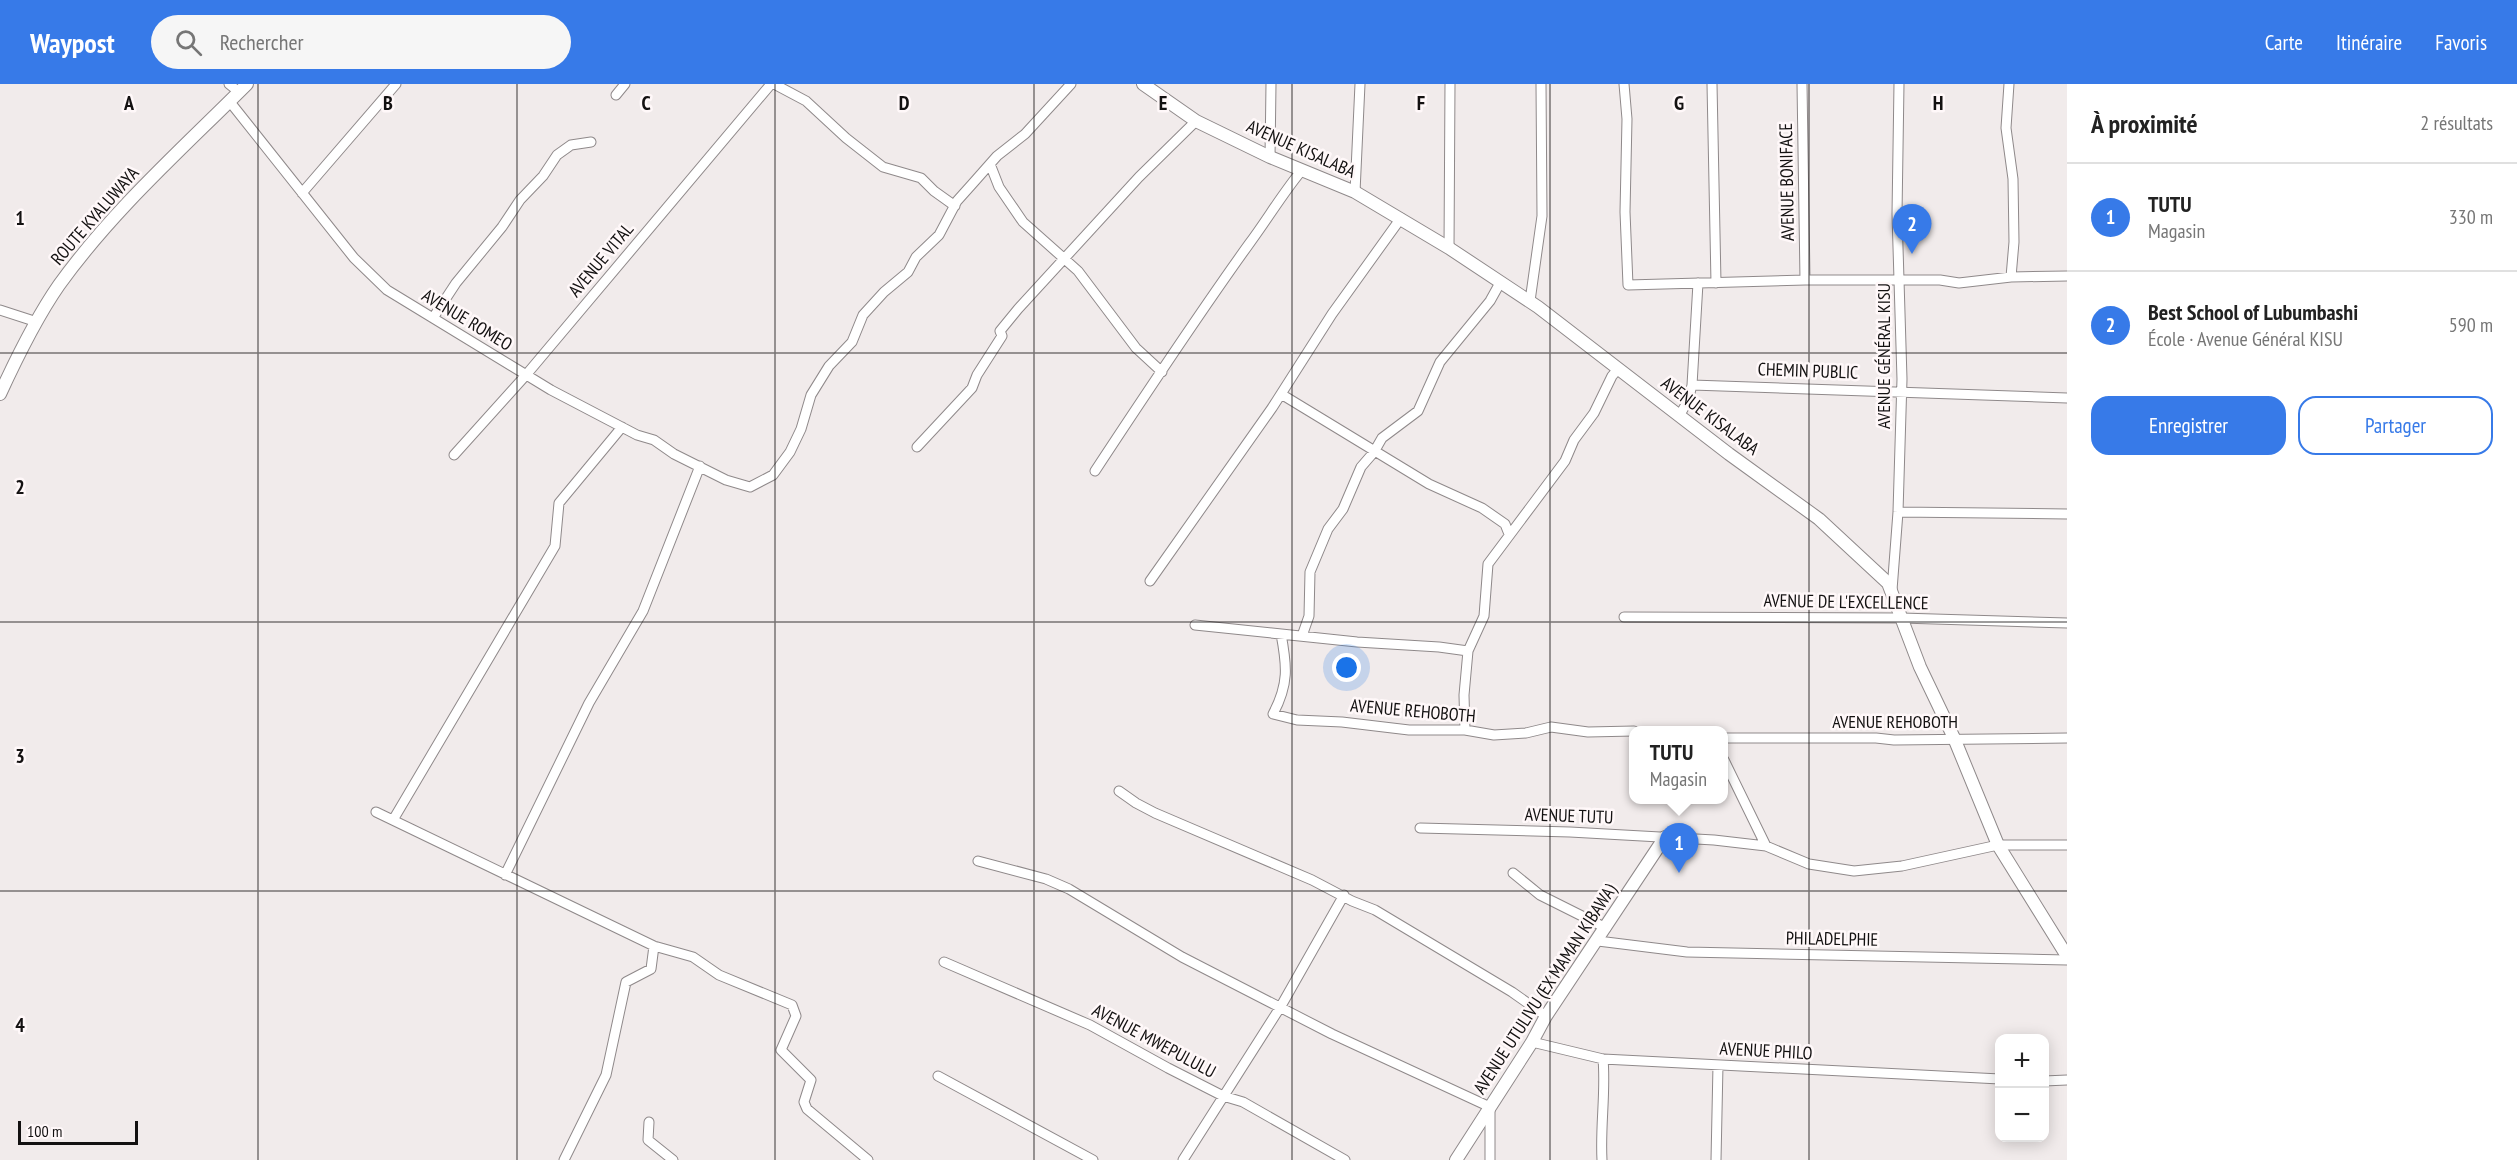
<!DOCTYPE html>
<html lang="fr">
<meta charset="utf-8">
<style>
body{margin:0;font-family:"PT Sans Narrow",sans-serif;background:#f6f6f6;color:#222}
.controls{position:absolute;right:18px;bottom:18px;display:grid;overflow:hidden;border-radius:12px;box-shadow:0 3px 15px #0003}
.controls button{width:54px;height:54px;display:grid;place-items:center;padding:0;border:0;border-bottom:2px solid #e0e0e0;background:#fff;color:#222;font:30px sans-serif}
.scale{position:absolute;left:18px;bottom:15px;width:120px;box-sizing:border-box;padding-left:6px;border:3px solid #131111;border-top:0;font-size:16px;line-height:21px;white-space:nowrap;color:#131111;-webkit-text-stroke:4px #fff8f9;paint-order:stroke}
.you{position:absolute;left:1347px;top:584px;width:21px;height:21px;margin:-15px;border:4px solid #fff;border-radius:50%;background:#1a73e8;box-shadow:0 0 0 9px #1a73e833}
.badge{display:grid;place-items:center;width:39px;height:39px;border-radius:50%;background:#377ae8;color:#fff;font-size:20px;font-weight:700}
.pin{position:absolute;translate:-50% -50px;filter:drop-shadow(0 2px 3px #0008)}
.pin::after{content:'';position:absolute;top:32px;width:21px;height:18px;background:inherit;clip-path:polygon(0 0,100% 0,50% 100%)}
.popup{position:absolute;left:1629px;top:642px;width:99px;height:78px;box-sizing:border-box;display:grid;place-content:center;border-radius:12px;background:#fff;filter:drop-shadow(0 2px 4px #0005);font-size:20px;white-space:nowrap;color:#767676}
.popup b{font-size:22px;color:#222}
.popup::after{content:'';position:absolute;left:50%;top:100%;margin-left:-12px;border:12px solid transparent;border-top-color:#fff}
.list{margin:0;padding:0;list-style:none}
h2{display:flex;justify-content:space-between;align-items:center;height:78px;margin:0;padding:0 24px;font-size:26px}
h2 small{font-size:20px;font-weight:400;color:#767676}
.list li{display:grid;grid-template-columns:39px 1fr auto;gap:18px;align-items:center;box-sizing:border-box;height:108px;padding:0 24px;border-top:2px solid #e0e0e0}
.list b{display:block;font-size:22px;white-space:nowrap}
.list p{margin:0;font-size:20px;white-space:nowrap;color:#767676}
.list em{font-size:20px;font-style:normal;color:#767676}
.actions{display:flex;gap:12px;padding:18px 24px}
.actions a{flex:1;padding:14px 0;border:2px solid #377ae8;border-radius:18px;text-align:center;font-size:21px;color:#377ae8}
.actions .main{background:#377ae8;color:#fff}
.icon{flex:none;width:33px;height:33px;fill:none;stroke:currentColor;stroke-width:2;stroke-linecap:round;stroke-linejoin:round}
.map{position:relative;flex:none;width:2067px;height:1076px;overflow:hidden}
header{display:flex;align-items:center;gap:36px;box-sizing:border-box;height:84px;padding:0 30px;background:#377ae8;color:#fff}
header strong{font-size:28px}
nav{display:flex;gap:33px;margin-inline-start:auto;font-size:21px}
.search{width:420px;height:54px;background:#f6f6f6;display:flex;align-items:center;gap:15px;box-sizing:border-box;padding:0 21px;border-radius:33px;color:#767676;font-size:22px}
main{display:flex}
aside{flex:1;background:#fff}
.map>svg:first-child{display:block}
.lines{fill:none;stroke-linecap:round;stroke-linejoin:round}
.minor-casing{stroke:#8f898a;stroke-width:11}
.tertiary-casing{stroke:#8f898a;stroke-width:14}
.minor{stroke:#fff;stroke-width:9}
.tertiary{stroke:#fff;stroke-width:12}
.grid{fill:none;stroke:#131111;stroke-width:1.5;stroke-opacity:0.55}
.labels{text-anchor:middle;stroke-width:5;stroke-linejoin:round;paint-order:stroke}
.street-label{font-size:18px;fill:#131111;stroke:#fff8f9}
.grid-label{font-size:20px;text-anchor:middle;font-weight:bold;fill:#131111;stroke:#fff8f9;stroke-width:5;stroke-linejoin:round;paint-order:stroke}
</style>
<header>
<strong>Waypost</strong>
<div class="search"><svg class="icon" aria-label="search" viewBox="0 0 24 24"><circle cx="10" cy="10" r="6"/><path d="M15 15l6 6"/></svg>Rechercher</div>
<nav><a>Carte</a><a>Itinéraire</a><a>Favoris</a></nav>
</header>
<main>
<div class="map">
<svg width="2067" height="1076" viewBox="0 0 2067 1076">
<rect width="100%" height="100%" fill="#f1ebeb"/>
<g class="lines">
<defs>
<path id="minor" d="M229 0 239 8
M774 0 806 17 846 54 883 83 921 94 934 107 955 122
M1624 0 1627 35 1625 128 1628 201 1805 196H1940L1959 199 2011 193 2067 192
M1712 0 1716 199
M1802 0 1805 196
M2009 0 2006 44 2013 95 2014 158 2011 193
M616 11 625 0
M230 18 354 174 387 206 551 306 637 351 654 356 674 370 726 396 750 403 773 391 790 368 801 345 811 311 829 282 852 258 863 231 884 208 908 188 916 173 939 151 957 117 974 98 997 72 1025 50 1071 0
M1270 73 1271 0
M990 80 999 103 1023 138 1078 187 1136 264 1162 288
M1355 108 1360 0
M302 109 396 0
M1449 164 1450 0
M1530 217 1542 132 1541 0
M0 226 37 238
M433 234 456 199 502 143 520 116 543 92 557 71 571 61 591 58
M1692 301 2067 314
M1281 310 1429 400 1482 424 1505 440 1509 450
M1679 332 1688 317 1692 301 1698 199
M917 363 972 304 977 291 1002 252 1000 247 1018 225 1139 93 1196 37
M454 371 526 291 771 0
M1095 387C1145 311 1195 235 1249 160 1267 136 1282 110 1302 86
M1898 428 2067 430
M1150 497 1272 324 1332 230 1401 134
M1892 506 1898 428 1902 295 1897 130 1899 0
M1624 533 1901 534 2067 539
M1195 541 1357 558 1439 563 1468 567
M1281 550C1287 582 1289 600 1273 630L1297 636 1342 638 1409 646H1465L1494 651 1526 649 1551 643 1588 648 1634 647
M1302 552 1309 532 1310 488 1328 445 1343 425 1361 383 1374 368 1382 354 1418 327 1440 278 1490 217 1500 199
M1465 646 1464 611 1468 567 1484 532 1488 480 1565 377 1574 356 1594 329 1612 292 1618 285
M1724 654H1876L1894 656 2067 654
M1724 676 1766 762
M1119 707 1136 719 1155 729 1312 796 1352 817 1375 826 1512 908 1546 932
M376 728 654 862 693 873 719 891 792 921 796 932 781 966 811 996 804 1018 807 1025 868 1076
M393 736 555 462 559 419 622 343
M1420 744 1570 748 1714 756 1766 762 1809 780 1854 787 1902 782 1998 761H2067
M978 777 1046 795 1069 805 1182 873 1332 950 1490 1023V1076
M1513 789 1540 811 1606 844
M505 791 589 619 643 527 700 382
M1598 857 1687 868 2067 876
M944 878 1090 941 1168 984 1223 1012 1243 1018 1345 1076
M1532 958 1603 975 2000 995
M938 992 1093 1076
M2044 997 2067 996
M649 1038 648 1056 673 1076
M564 1076 606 991 626 898 651 885 654 862
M1183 1076 1281 922 1344 811
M1602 1076C1600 1042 1606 1008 1603 975
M1716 1076 1718 981"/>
<path id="tertiary" d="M1143 0 1196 37 1270 73 1355 108 1449 164 1538 223 1729 370 1819 435 1888 499 1920 583 1954 654 1998 761 2067 872
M0 310C17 273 36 234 59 201 113 126 182 65 247 0
M1456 1076 1532 958 1546 932 1665 753"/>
</defs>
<use href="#minor" class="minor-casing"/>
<use href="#tertiary" class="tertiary-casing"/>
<use href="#minor" class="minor"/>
<use href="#tertiary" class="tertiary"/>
</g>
<path class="grid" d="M258 0V1076M517 0V1076M775 0V1076M1034 0V1076M1292 0V1076M1550 0V1076M1809 0V1076M0 269H2067M0 538H2067M0 807H2067"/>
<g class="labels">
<g class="street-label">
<text transform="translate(1301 65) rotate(24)" y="6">AVENUE KISALABA</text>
<text transform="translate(1787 98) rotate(-91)" y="6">AVENUE BONIFACE</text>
<text transform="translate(95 132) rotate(-49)" y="6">ROUTE KYALUWAYA</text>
<text transform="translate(601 176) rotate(-50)" y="6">AVENUE VITAL</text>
<text transform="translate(467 236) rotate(31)" y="6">AVENUE ROMEO</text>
<text transform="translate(1884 272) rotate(-90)" y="6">AVENUE GÉNÉRAL KISU</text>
<text transform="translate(1808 287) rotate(2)" y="6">CHEMIN PUBLIC</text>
<text transform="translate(1710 332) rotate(37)" y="6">AVENUE KISALABA</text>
<text transform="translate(1846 518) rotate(1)" y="6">AVENUE DE L'EXCELLENCE</text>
<text transform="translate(1413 627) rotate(5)" y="6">AVENUE REHOBOTH</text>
<text x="1895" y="644">AVENUE REHOBOTH</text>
<text transform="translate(1569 732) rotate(2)" y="6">AVENUE TUTU</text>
<text transform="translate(1832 855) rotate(1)" y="6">PHILADELPHIE</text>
<text transform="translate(1545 905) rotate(-57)" y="6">AVENUE UTULIVU (EX MAMAN KIBAWA)</text>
<text transform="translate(1154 957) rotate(28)" y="6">AVENUE MWEPULULU</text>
<text transform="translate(1766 967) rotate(3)" y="6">AVENUE PHILO</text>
</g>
</g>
<g class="grid-label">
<text x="129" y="26">A</text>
<text x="388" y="26">B</text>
<text x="646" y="26">C</text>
<text x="904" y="26">D</text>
<text x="1163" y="26">E</text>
<text x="1421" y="26">F</text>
<text x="1679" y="26">G</text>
<text x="1938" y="26">H</text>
<text x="20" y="141">1</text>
<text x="20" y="410">2</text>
<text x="20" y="679">3</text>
<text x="20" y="948">4</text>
</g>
</svg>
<div class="controls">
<button>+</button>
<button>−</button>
</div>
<div class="scale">100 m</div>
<div class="you"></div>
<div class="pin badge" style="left:1679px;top:789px">1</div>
<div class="popup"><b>TUTU</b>Magasin</div>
<div class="pin badge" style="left:1912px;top:170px">2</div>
</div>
<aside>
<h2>À proximité<small>2 résultats</small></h2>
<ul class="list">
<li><span class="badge">1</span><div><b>TUTU</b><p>Magasin</p></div><em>330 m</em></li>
<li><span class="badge">2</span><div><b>Best School of Lubumbashi</b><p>École · Avenue Général KISU</p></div><em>590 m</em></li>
</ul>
<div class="actions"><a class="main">Enregistrer</a><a>Partager</a></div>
</aside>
</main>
